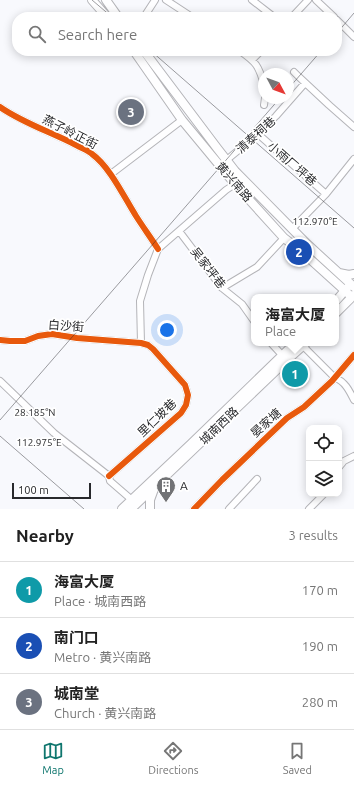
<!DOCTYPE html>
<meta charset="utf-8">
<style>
body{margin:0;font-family:Ubuntu,"Noto Sans SC",sans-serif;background:#f2f2f2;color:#222}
.controls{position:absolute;right:12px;bottom:12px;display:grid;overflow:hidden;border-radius:8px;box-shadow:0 2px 10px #0003}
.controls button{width:36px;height:36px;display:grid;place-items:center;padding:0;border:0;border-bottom:1px solid #e0e0e0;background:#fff;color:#222;font:20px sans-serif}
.compass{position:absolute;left:258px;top:68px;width:36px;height:36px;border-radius:50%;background:#fff;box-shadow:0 2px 10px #0003;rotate:131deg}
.scale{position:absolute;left:12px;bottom:10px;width:79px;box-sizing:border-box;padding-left:4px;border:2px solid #28292c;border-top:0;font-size:11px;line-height:14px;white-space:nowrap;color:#28292c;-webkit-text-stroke:3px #fff;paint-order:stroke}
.you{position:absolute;left:167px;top:330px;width:14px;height:14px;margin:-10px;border:3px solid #fff;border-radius:50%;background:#1a73e8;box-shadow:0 0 0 6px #1a73e833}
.badge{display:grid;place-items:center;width:26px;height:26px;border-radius:50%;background:#0f766e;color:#fff;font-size:13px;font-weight:700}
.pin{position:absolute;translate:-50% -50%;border:2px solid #fff;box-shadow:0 1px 4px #0006}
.popup{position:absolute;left:251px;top:294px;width:88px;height:52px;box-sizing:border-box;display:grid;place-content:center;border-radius:8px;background:#fff;filter:drop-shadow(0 1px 3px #0005);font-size:13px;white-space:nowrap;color:#767676}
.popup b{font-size:15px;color:#222}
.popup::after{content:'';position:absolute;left:50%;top:100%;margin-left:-8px;border:8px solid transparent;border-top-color:#fff}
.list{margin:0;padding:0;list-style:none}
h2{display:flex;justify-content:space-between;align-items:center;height:52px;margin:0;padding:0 16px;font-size:17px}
h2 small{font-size:13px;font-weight:400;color:#767676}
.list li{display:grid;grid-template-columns:26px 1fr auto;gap:12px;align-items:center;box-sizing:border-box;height:56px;padding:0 16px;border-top:1px solid #e0e0e0}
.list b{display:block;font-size:15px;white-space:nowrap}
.list p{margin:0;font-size:13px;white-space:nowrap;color:#767676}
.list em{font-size:13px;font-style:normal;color:#767676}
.icon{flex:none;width:22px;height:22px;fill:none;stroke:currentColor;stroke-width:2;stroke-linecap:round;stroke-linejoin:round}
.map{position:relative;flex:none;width:354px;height:509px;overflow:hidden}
.search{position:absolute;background:#fff;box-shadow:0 2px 10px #0003;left:12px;right:12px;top:12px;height:44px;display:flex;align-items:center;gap:10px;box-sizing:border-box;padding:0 14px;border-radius:16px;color:#767676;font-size:15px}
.sheet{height:220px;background:#fff}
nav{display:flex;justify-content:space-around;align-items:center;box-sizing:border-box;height:56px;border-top:1px solid #e0e0e0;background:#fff;font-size:11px;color:#767676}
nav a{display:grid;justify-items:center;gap:2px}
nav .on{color:#0f766e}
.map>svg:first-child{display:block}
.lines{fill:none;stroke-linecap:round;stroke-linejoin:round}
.minor-casing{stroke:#b4b4b8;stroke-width:8}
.major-casing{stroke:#b4b4b8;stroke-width:10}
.minor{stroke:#fefeff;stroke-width:6}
.major{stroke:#fefeff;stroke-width:8}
.cycleway-casing{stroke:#fff;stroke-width:8}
.cycleway{stroke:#e8590c;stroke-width:6}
.ticks{fill:none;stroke:#28292c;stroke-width:1;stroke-opacity:0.45}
.labels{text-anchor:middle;stroke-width:3.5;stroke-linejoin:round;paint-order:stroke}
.street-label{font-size:12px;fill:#28292c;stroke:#fff}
.poi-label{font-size:12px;fill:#28292c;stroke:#fff;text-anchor:start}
.ticks-label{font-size:10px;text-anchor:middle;fill:#28292c;stroke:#fff;stroke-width:3.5;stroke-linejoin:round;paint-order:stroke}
</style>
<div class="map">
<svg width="354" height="509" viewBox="0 0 354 509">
<rect width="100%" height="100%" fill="#f8f9fd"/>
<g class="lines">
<defs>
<path id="minor" d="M166 0 192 17
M252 0 274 17
M316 0 334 17
M144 17 155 0
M292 17 308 0
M337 20 354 37
M240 51C256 62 259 66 264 85
M252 60 261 51
M294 72 299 77 329 105 354 127
M264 105 265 98
M0 107C23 123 51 132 76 145 81 148 88 150 92 154 110 167 124 197 136 216 143 227 151 238 158 249
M258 134 326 194
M223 163 258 134 276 116 305 83
M111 174 182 120
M293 228 326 194 354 159
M179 231 222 288 242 304 254 321
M222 288 257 267 284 238
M0 340 10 341H25L38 336 52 334 77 338 141 343 148 345 153 349 185 385 188 395 186 405 181 413 109 476
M141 343 140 301 148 275 158 249 226 190 235 184
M271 343 282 355
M303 346 335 378C345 381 350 392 354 400
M0 381 54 433 109 476 110 481 132 500
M339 467 344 461 354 456
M194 509 222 480 287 418 304 407 332 381 354 355
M229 509 257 479
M309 509 324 494"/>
<path id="major" d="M92 0 107 17
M106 0 118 17
M134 51 182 120 235 184 284 238 300 250 352 297
M144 51 217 148 235 171 307 244 354 287
M339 273 349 275 354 274
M336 301 347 288
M336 313 354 295
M122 509 191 444 295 343
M131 509 287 360 306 343
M150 509V500L154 489"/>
</defs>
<use href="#minor" class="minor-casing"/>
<use href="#major" class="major-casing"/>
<use href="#minor" class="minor"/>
<use href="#major" class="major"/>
<defs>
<path id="cycleway" d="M0 107C23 123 51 132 76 145 81 148 88 150 92 154 110 167 124 197 136 216 143 227 151 238 158 249
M0 340 10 341H25L38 336 52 334 77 338 141 343 148 345 153 349 185 385 188 395 186 405 181 413 109 476
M194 509 222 480 287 418 304 407 332 381 354 355"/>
</defs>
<use href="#cycleway" class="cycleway-casing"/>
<use href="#cycleway" class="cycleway"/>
</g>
<path class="ticks" d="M92 0 112 17M337 33 354 13M151 51 354 228M288 89 321 51M0 420 280 98M0 436 84 509"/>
<defs>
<symbol id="building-pin" viewBox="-11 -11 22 30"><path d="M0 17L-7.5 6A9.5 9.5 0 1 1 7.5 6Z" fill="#717275" stroke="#fff"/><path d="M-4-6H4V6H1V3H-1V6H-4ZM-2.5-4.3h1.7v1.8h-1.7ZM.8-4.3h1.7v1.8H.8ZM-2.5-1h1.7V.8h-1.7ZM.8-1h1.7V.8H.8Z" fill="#fff"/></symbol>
</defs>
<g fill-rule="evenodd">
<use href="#building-pin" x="155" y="475" width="22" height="30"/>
</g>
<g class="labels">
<g class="street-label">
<text transform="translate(70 132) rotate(27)" y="4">燕子岭正街</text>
<text transform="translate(256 135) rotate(-42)" y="4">清泰祠巷</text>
<text transform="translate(292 164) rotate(41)" y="4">小雨厂坪巷</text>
<text transform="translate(234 182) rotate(49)" y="4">黄兴南路</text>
<text transform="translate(208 268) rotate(52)" y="4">吴家坪巷</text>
<text transform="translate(66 326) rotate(4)" y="4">白沙街</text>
<text transform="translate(157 418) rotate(-44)" y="4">里仁坡巷</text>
<text transform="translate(266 423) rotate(-42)" y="4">晏家塘</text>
<text transform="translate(219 426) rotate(-44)" y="4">城南西路</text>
</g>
<g class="poi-label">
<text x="180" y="490">A</text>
</g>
</g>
<g class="ticks-label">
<text x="315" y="225">112.970°E</text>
<text x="35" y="416">28.185°N</text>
<text x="39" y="446">112.975°E</text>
</g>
</svg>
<div class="controls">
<button><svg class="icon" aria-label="locate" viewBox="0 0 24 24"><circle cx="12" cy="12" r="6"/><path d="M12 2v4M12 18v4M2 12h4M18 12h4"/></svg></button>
<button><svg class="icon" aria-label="layers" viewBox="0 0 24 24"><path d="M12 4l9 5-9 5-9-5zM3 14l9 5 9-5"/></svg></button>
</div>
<svg class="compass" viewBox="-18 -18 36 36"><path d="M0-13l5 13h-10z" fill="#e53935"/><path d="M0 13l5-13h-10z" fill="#767676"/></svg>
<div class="scale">100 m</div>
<div class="you"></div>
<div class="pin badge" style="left:295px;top:374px;background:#0f9aa8">1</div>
<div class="popup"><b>海富大厦</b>Place</div>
<div class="pin badge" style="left:299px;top:252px;background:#1a4fb4">2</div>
<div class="pin badge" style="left:131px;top:112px;background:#6b7280">3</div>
<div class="search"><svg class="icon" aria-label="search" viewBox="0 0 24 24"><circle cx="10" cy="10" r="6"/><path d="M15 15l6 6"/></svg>Search here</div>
</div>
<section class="sheet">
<h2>Nearby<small>3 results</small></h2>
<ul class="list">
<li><span class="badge" style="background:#0f9aa8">1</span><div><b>海富大厦</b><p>Place · 城南西路</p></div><em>170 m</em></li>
<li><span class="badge" style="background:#1a4fb4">2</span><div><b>南门口</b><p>Metro · 黄兴南路</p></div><em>190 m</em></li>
<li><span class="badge" style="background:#6b7280">3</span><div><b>城南堂</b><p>Church · 黄兴南路</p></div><em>280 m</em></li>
</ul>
</section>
<nav>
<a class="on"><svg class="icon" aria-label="map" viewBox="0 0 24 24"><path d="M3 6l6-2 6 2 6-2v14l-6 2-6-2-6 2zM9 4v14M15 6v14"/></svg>Map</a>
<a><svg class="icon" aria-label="directions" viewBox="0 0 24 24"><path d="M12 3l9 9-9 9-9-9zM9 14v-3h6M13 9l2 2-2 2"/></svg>Directions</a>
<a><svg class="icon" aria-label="saved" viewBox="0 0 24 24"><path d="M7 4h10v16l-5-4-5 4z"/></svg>Saved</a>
</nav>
